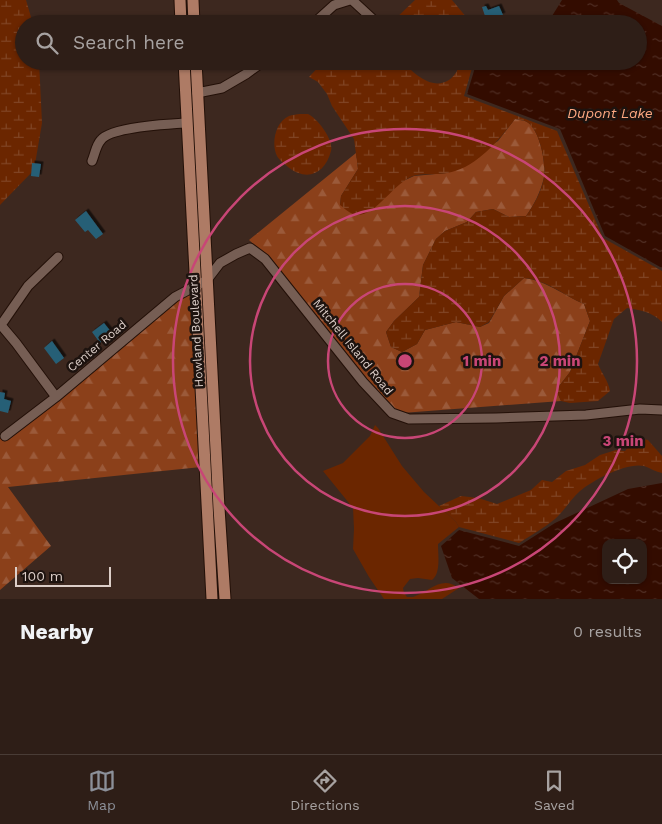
<!DOCTYPE html>
<style>
body{margin:0;font-family:"Work Sans",sans-serif;background:#3a2b24;color:#f1f3f6}
.controls{position:absolute;right:15px;bottom:15px;display:grid;overflow:hidden;border-radius:10px;box-shadow:0 1px 4px #0004}
.controls button{width:45px;height:45px;display:grid;place-items:center;padding:0;border:0;border-bottom:1px solid #493c36;background:#2e1e17;color:#f1f3f6;font:25px sans-serif}
.scale{position:absolute;left:15px;bottom:12px;width:96px;box-sizing:border-box;padding-left:5px;border:2px solid #dccec8;border-top:0;font-size:14px;line-height:18px;white-space:nowrap;color:#dccec8;-webkit-text-stroke:4px #1d130f;paint-order:stroke}
.list{margin:0;padding:0;list-style:none}
h2{display:flex;justify-content:space-between;align-items:center;height:65px;margin:0;padding:0 20px;font-size:21px}
h2 small{font-size:16px;font-weight:400;color:#a7a2a1}
.icon{flex:none;width:28px;height:28px;fill:none;stroke:currentColor;stroke-width:2;stroke-linecap:round;stroke-linejoin:round}
.map{position:relative;flex:none;width:662px;height:599px;overflow:hidden}
.search{position:absolute;background:#2e1e17;box-shadow:0 1px 4px #0004;left:15px;right:15px;top:15px;height:55px;display:flex;align-items:center;gap:12px;box-sizing:border-box;padding:0 18px;border-radius:28px;color:#a7a2a1;font-size:19px}
.sheet{height:155px;background:#2e1e17}
nav{display:flex;justify-content:space-around;align-items:center;box-sizing:border-box;height:70px;border-top:1px solid #493c36;background:#2e1e17;font-size:14px;color:#a7a2a1}
nav a{display:grid;justify-items:center;gap:2px}
nav .on{color:#8c9099}
.map>svg:first-child{display:block}
.grass{fill:#6b2600}
.forest{fill:url(#forest-firs)}
.wetland{fill:url(#wetland-marsh)}
.water{fill:url(#water-ripples);fill-rule:evenodd}
.building{fill:#285f76;filter:url(#shadow)}
.lines{fill:none;stroke-linecap:round;stroke-linejoin:round}
.minor-casing{stroke:#231008;stroke-width:11}
.major-casing{stroke:#231008;stroke-width:13}
.minor{stroke:#765e54;stroke-width:9}
.major{stroke:#ae7b65;stroke-width:11}
.ring{fill:none;stroke:#c84676;stroke-width:2.5}
.labels{text-anchor:middle;stroke-width:5;stroke-linejoin:round;paint-order:stroke}
.street-label{font-size:12px;fill:#dccec8;stroke:#1d130f}
.water-label{font-size:14px;font-style:italic;fill:#fea881;stroke:#1d130f}
.centre{fill:#c84676;stroke:#1d130f;stroke-width:2.5}
.ring-label{font-size:15px;text-anchor:middle;font-weight:bold;fill:#c84676;stroke:#1d130f;stroke-width:5;stroke-linejoin:round;paint-order:stroke}
</style>
<div class="map">
<svg width="662" height="599" viewBox="0 0 662 599">
<defs>
<pattern id="forest-firs" width="22" height="20" patternUnits="userSpaceOnUse" patternTransform="scale(1.25)"><rect width="22" height="20" fill="#8b401a"/><path d="M5 1l3.5 6h-7zM16 11l3.5 6h-7z" fill="#9b5a3a"/></pattern>
<pattern id="wetland-marsh" width="20" height="14" patternUnits="userSpaceOnUse" patternTransform="scale(1.25)"><rect width="20" height="14" fill="#6b2600"/><path d="M1 5h8M5 5V1M11 12h8M15 12V8" fill="none" stroke="#804424"/></pattern>
<pattern id="water-ripples" width="26" height="14" patternUnits="userSpaceOnUse" patternTransform="scale(1.25)"><rect width="26" height="14" fill="#330c00"/><path d="M2 4q2-2 4 0t4 0M15 11q2-2 4 0t4 0" fill="none" stroke="#502e24"/></pattern>
<filter id="shadow"><feDropShadow dx="2.5" dy="-2.5" stdDeviation="0" flood-color="#0009"/></filter>
</defs>
<rect width="100%" height="100%" fill="#3d281f"/>
<path class="grass" d="M375 425 378 428 402 466 424 492 456 522 459 527 438 544C438 555 441 573 432 580L418 578 410 579 403 588 404 593 407 597H413C431 591 441 575 459 588L442 599H384L369 577 353 549 354 529 353 508 323 471 343 463 370 436Z"/>
<path class="forest" d="M515 119C519 120 524 120 527 122 540 130 546 163 544 177 541 191 534 205 526 216L509 217 493 209 476 212 467 222 445 231 436 239 423 265 419 297 394 321 386 332 391 347 402 352 417 344 425 330 456 322 480 327 489 323 504 296 524 278C547 281 563 295 584 304L590 321 570 372 556 390 561 401 402 413 395 410 366 380 268 257 249 240 356 153 358 169 341 196 340 205 389 192 401 182 414 176 447 173 498 141Z
M192 292 201 467 8 487 51 546 0 590V436L4 441 61 397 177 299Z"/>
<path class="wetland" d="M0 0H26L33 24H24V61H39L42 123 34 170 0 205Z
M415 0H452L472 24H390Z
M362 61H402C413 73 432 91 449 80 452 78 455 74 457 71V63L474 61 464 96 557 131 603 238 662 271V322C652 312 641 310 627 308L614 319 598 364C602 374 608 380 610 391L598 401 570 403 561 401 556 390 570 372 590 321 584 304C563 295 547 280 524 278L504 296 489 322 480 327 456 322 425 330 417 344 402 352 391 347 386 332 394 321 419 297 423 265 436 239 445 231 467 222 476 212 493 209 509 217 526 216C534 205 542 191 544 177 546 163 540 130 527 122 524 120 519 120 515 119 498 141 476 168 447 173 436 175 423 173 413 176 393 183 373 221 353 214 348 212 344 208 340 205L341 196 358 169 354 139 332 106 327 94 318 82 309 77C312 74 315 70 318 68 331 60 349 69 362 61Z
M300 114C301 114 307 114 308 114 318 119 334 140 331 151 325 174 307 182 288 167 285 164 279 160 277 156 271 144 275 122 289 116 292 115 297 114 300 114Z
M637 438 648 440 662 456V473C656 472 650 468 644 466 627 462 593 480 580 491 571 499 564 511 555 519 544 528 531 535 519 543L459 527 456 522 439 506 461 496 478 498 497 504 531 490 542 480 552 482 566 471 585 465 600 455 616 450 625 451Z"/>
<path class="water" d="M562 0H617L619 3 662 26V268L605 236 560 129 467 94 477 61H638V24H547Z
M662 483V599H479L452 578 441 546 459 530 519 546 555 523 628 489ZM606 543H643V580H606Z"/>
<path class="building" d="M486 6 488 10 499 6 503 15 487 22 482 7Z
M32 163 41 164 39 177 31 176Z
M86 211 103 234 96 239 88 230 85 232 75 220Z
M104 323 112 333 100 343 92 332Z
M52 341 64 358 56 364 44 348Z
M0 392 5 393 4 399 11 401 8 413 0 411Z"/>
<g class="lines">
<defs>
<path id="minor" d="M352 0 378 24
M313 24 334 5 350 0
M432 61 440 64 450 61
M197 93 222 88 246 74 264 61
M92 161C95 154 96 145 101 140 111 127 170 124 187 123
M0 324 16 343 56 397
M1 325 28 286 58 257
M5 436 56 397 175 297 207 280 220 263 236 254 250 248 265 259 363 382 392 413 409 419 496 418 586 415 640 409 662 410"/>
<path id="major" d="M180 0 181 24
M193 0 194 24
M184 61 212 599
M196 61 219 508 225 599"/>
</defs>
<use href="#minor" class="minor-casing"/>
<use href="#major" class="major-casing"/>
<use href="#minor" class="minor"/>
<use href="#major" class="major"/>
</g>
<g class="ring">
<circle cx="405" cy="361" r="77"/>
<circle cx="405" cy="361" r="155"/>
<circle cx="405" cy="361" r="232"/>
</g>
<g class="labels">
<g class="street-label">
<text transform="translate(196 331) rotate(-93)" y="4">Howland Boulevard</text>
<text transform="translate(97 346) rotate(-40)" y="4">Center Road</text>
<text transform="translate(353 347) rotate(51)" y="4">Mitchell Island Road</text>
</g>
<g class="water-label">
<text x="610" y="118">Dupont Lake</text>
</g>
</g>
<circle cx="405" cy="361" r="8" class="centre"/>
<g class="ring-label">
<text x="482" y="366">1 min</text>
<text x="560" y="366">2 min</text>
<text x="623" y="446">3 min</text>
</g>
</svg>
<div class="controls">
<button><svg class="icon" aria-label="locate" viewBox="0 0 24 24"><circle cx="12" cy="12" r="6"/><path d="M12 2v4M12 18v4M2 12h4M18 12h4"/></svg></button>
</div>
<div class="scale">100 m</div>
<div class="search"><svg class="icon" aria-label="search" viewBox="0 0 24 24"><circle cx="10" cy="10" r="6"/><path d="M15 15l6 6"/></svg>Search here</div>
</div>
<section class="sheet">
<h2>Nearby<small>0 results</small></h2>
<ul class="list">
</ul>
</section>
<nav>
<a class="on"><svg class="icon" aria-label="map" viewBox="0 0 24 24"><path d="M3 6l6-2 6 2 6-2v14l-6 2-6-2-6 2zM9 4v14M15 6v14"/></svg>Map</a>
<a><svg class="icon" aria-label="directions" viewBox="0 0 24 24"><path d="M12 3l9 9-9 9-9-9zM9 14v-3h6M13 9l2 2-2 2"/></svg>Directions</a>
<a><svg class="icon" aria-label="saved" viewBox="0 0 24 24"><path d="M7 4h10v16l-5-4-5 4z"/></svg>Saved</a>
</nav>
